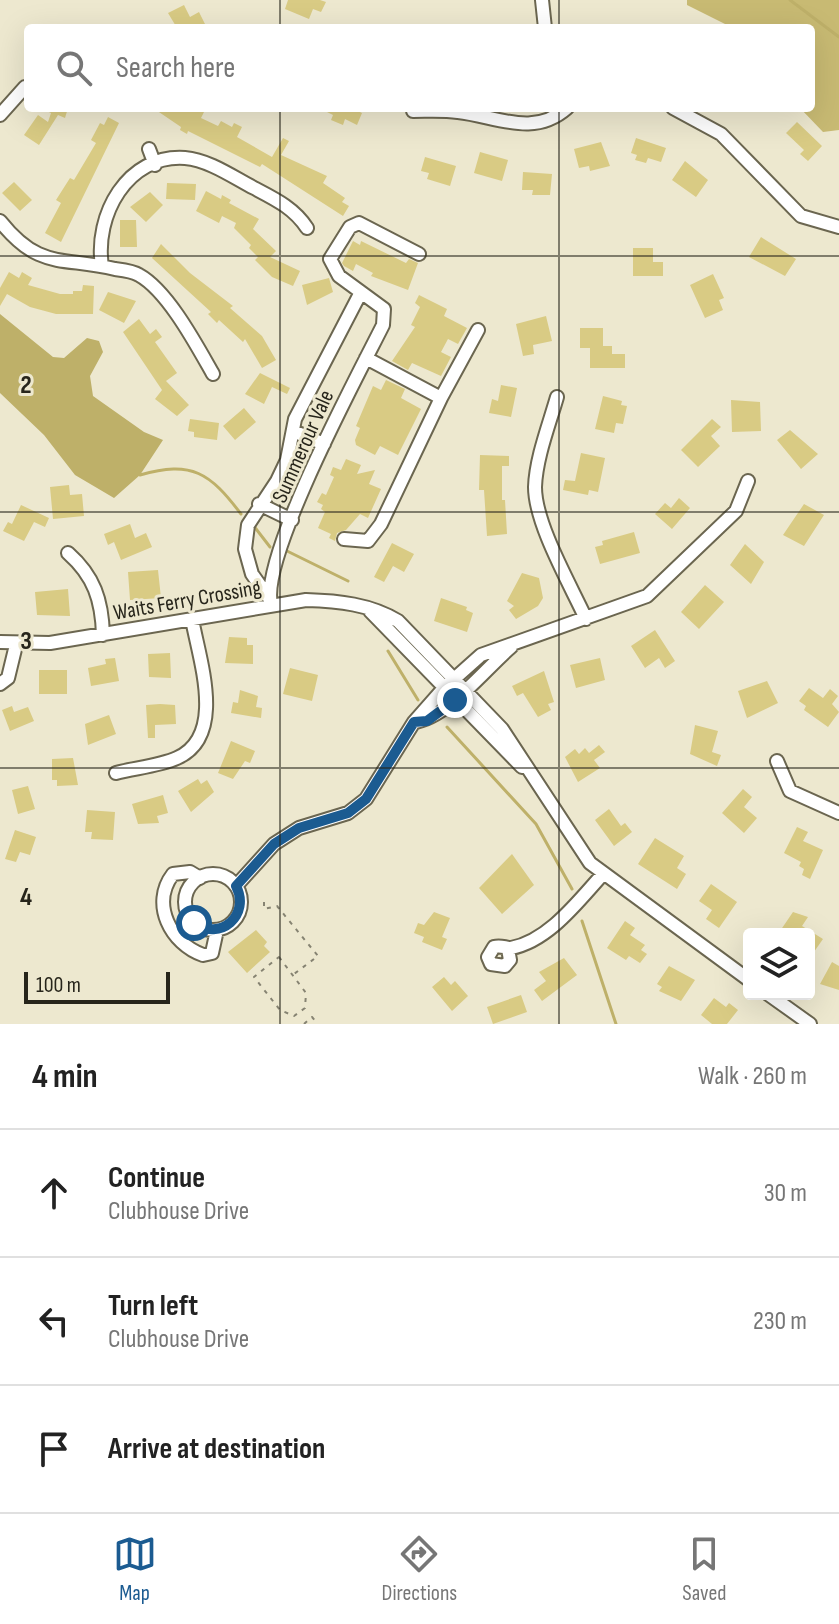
<!DOCTYPE html>
<meta charset="utf-8">
<style>
body{margin:0;font-family:"Sofia Sans Condensed",sans-serif;background:#f2f2f2;color:#222}
.controls{position:absolute;right:24px;bottom:24px;display:grid;overflow:hidden;border-radius:8px;box-shadow:0 8px 32px #0002}
.controls button{width:72px;height:72px;display:grid;place-items:center;padding:0;border:0;border-bottom:2px solid #e0e0e0;background:#fff;color:#222;font:40px sans-serif}
.scale{position:absolute;left:24px;bottom:20px;width:146px;box-sizing:border-box;padding-left:8px;border:4px solid #27251b;border-top:0;font-size:22px;line-height:28px;white-space:nowrap;color:#27251b;-webkit-text-stroke:6px #ede8cf;paint-order:stroke}
.stop{position:absolute;width:24px;height:24px;margin:-18px;border:6px solid #1b5b91;border-radius:50%;background:#fff}
.stop.end{background:#1b5b91;border-color:#fff;box-shadow:0 2px 8px #0008}
.list{margin:0;padding:0;list-style:none}
h2{display:flex;justify-content:space-between;align-items:center;height:104px;margin:0;padding:0 32px;font-size:34px}
h2 small{font-size:26px;font-weight:400;color:#767676}
.list li{display:grid;grid-template-columns:52px 1fr auto;gap:24px;align-items:center;box-sizing:border-box;height:128px;padding:0 32px;border-top:2px solid #e0e0e0}
.list b{display:block;font-size:30px;white-space:nowrap}
.list p{margin:0;font-size:26px;white-space:nowrap;color:#767676}
.list em{font-size:26px;font-style:normal;color:#767676}
.icon{flex:none;width:44px;height:44px;fill:none;stroke:currentColor;stroke-width:2;stroke-linecap:round;stroke-linejoin:round}
.map{position:relative;flex:none;width:839px;height:1024px;overflow:hidden}
.search{position:absolute;background:#fff;box-shadow:0 8px 32px #0002;left:24px;right:24px;top:24px;height:88px;display:flex;align-items:center;gap:20px;box-sizing:border-box;padding:0 28px;border-radius:8px;color:#767676;font-size:30px}
.sheet{height:488px;background:#fff}
nav{display:flex;justify-content:space-around;align-items:center;box-sizing:border-box;height:112px;border-top:2px solid #e0e0e0;background:#fff;font-size:22px;color:#767676}
nav a{display:grid;justify-items:center;gap:4px}
nav .on{color:#1b5b91}
.map>svg:first-child{display:block}
.forest{fill:#c8ba73}
.water{fill:#beb069}
.lines{fill:none;stroke-linecap:round;stroke-linejoin:round}
.stream{stroke:#beb069;stroke-width:3}
.building{fill:#d9cb84}
.minor-casing{stroke:#6b6650;stroke-width:16}
.path{stroke:#868372;stroke-width:2;stroke-dasharray:4 6;stroke-linecap:butt}
.minor{stroke:#fff;stroke-width:12}
.route{stroke:#1b5b91;stroke-width:10}
.grid{fill:none;stroke:#27251b;stroke-width:2;stroke-opacity:0.55}
.labels{text-anchor:middle;stroke-width:6;stroke-linejoin:round;paint-order:stroke}
.street-label{font-size:22px;fill:#27251b;stroke:#ede8cf}
.grid-label{font-size:26px;text-anchor:middle;font-weight:bold;fill:#27251b;stroke:#ede8cf;stroke-width:6;stroke-linejoin:round;paint-order:stroke}
</style>
<div class="map">
<svg width="839" height="1024" viewBox="0 0 839 1024">
<rect width="100%" height="100%" fill="#ede8cf"/>
<path class="forest" d="M687 0H839V130L823 132 800 108H811V28H733L687 5Z"/>
<path class="water" d="M0 314 53 357 64 358 87 338 99 341 103 352 90 376 93 396 144 432 163 440 140 475 114 498 75 475 44 435 0 393Z"/>
<g class="lines">
<path class="stream" d="M790 0 839 37
M140 475C192 460 210 473 241 514
M253 525 270 547
M287 551 348 581
M388 651 418 700
M447 727 536 824 572 889
M582 921 616 1024"/>
</g>
<path class="building" d="M288 0H320L326 2 321 12 313 9 309 19 285 9Z
M184 5 190 17 199 12 205 24 197 28H177L168 13Z
M40 108H68L65 118 58 115 39 145 24 135 38 115 48 122 51 113Z
M153 108H196L204 112 201 118 218 126 221 121 232 127 234 123 242 127 237 137 272 157 283 138 289 141 281 155 327 176 323 183 345 198 342 202 349 206 343 216 262 164 260 167 188 131 187 134 180 130 181 127Z
M319 108H351L362 113 357 125 345 119 343 125 331 120 333 115Z
M108 117 119 123 61 242 45 233 61 203 56 200 70 178 74 180 96 143 91 140 100 123 104 125Z
M797 122 822 146 808 161 800 154 804 150 786 133Z
M636 138 666 148 661 162 648 158 646 163 635 160 637 155 631 153Z
M601 142 610 166 590 171 589 166 579 168 574 149Z
M480 152 508 160 502 181 474 173Z
M425 157 456 166 450 186 427 179 429 173 421 171Z
M685 161 708 180 696 197 672 180Z
M523 172 552 174 550 195H532L533 190H522Z
M14 182 32 200 20 211 2 193Z
M167 183 196 184 195 200 166 199Z
M206 191 221 199 222 195 231 200 229 203 259 219 253 229 276 251 270 257 300 271 293 286 272 277 255 260 258 257 249 248 251 245 234 228 236 223 222 216 219 223 196 211Z
M150 192 163 205 146 222 130 207Z
M120 220H136L137 247H120Z
M761 237 796 259 785 276 749 257Z
M353 241 360 245 361 241 406 263 409 259 418 263 408 290 371 276 373 273 356 264 353 271 344 266 342 263Z
M161 244 190 273 233 306 230 308 262 336 276 360 262 368 245 339 243 342 219 320 217 323 208 314 211 312 152 258Z
M633 248H653V262H663V276H633Z
M9 272 19 278 22 272 32 278 28 285 60 294H73V291H82L83 285 94 286 93 314H56L30 307 7 294 0 306V288Z
M713 274 724 298 719 300 723 310 705 318 690 285Z
M329 278 333 292 307 305 302 285Z
M108 292 136 301 124 323 99 310Z
M419 295 447 309 444 316 467 328 458 344 448 339 441 352 451 357 441 376 412 363 408 370 392 361 415 327 411 325 420 307 415 303Z
M546 316 552 341 533 345 534 354 523 356 516 324Z
M139 319 150 334 156 329 162 337 155 342 177 373 166 381 189 405 177 416 155 399 162 390 123 332Z
M580 328H603V346H612V354H625V368H590V348H580Z
M260 373 290 388 287 394 272 387 264 404 245 394Z
M386 380 405 389 401 398 421 409 398 455 380 446 375 455 356 445 355 440 360 428 356 426 373 386 381 390Z
M501 385 517 388 511 417 489 413 492 399 498 401Z
M603 396 622 401 621 405 627 406 623 424 616 423 614 433 595 429Z
M731 400 760 402 761 431 732 432Z
M244 408 256 422 235 440 223 426Z
M190 419 219 423 217 440 194 437V432L188 431Z
M712 419 721 427 711 436 720 446 698 467 681 450Z
M790 430 818 454 801 469 777 440Z
M581 453 605 458 598 492 589 490 588 495 563 490 565 480 575 481Z
M480 455 509 456V466H502V500H505L507 534 487 536 484 490H479Z
M346 459 361 465 357 474 375 470 369 484 381 489 368 518 360 514 346 530 337 533 335 541 329 538 331 534 318 528 325 512 321 509 323 505 317 502 322 493 326 495 334 477 330 475 333 467 341 470Z
M69 485 70 495 82 494 84 516 53 519 50 487Z
M679 498 690 508 672 529 655 514 665 503 671 508Z
M804 504 824 515 804 546 783 535Z
M21 505 49 518 45 527 34 522 24 541 3 531 8 522 12 524Z
M130 524 135 538 146 533 152 547 121 560 114 542 108 545 104 534Z
M634 532 640 553 600 564 595 547 603 545 602 541Z
M392 543 414 554 404 572 393 566 384 582 374 577Z
M745 544 764 562 751 584 730 565Z
M158 570 161 598 130 600 128 572Z
M522 573 539 578 543 598 538 606 516 619 509 610 514 606 507 601Z
M705 585 724 602 699 629 681 612Z
M68 589 70 616 37 615 35 592Z
M441 598 467 607 466 610 473 613 467 632 434 621Z
M655 630 675 661 665 668 659 658 645 668 631 646Z
M229 637 247 638V645H253V664L225 663Z
M170 653 171 678 149 677 148 654Z
M115 658 119 681 91 686 88 668 106 664 105 659Z
M600 658 605 680 576 688 570 665Z
M290 668 318 675 312 701 283 694Z
M39 670H67V694H39Z
M544 671 554 702 548 704 551 710 538 717 523 693 517 696 512 686Z
M767 681 778 703 747 718 738 691Z
M809 688 823 698 830 689 838 696 832 704 839 712 828 727 804 710 806 706 799 701Z
M240 690 258 696 256 707 262 708 261 718 231 713 233 702 238 703Z
M160 704 175 705 176 724 155 725V738H148L146 705Z
M12 706 14 712 28 707 34 721 10 731 2 710Z
M109 715 116 734 88 745 85 724Z
M695 725 718 731 712 752 721 755 717 766 690 754Z
M231 741 255 751 250 763 245 761 233 779 218 773Z
M599 745 605 752 594 760 600 768 578 782 565 757 575 749 579 754 585 748 589 753Z
M73 758 78 785 57 786V780H52V759Z
M198 779 201 784 207 780 214 792 191 812 178 791Z
M28 786 35 809 18 814 12 790Z
M743 789 752 797 744 807 757 818 744 833 722 813Z
M163 795 168 813 157 816 159 823 138 824 132 804Z
M609 809 621 826 625 823 632 832 614 846 595 820Z
M87 810 115 812 113 840 91 839 92 832H85Z
M797 827 808 832 803 841 823 850 810 879 802 875 804 869 799 866 801 862 784 853Z
M15 830 36 837 30 855 20 852 16 862 5 859Z
M655 838 684 856 677 868 686 874 677 889 638 864Z
M512 854 534 885 502 914 479 888Z
M711 884 737 902 719 928 706 919 712 910 699 901Z
M434 912 450 918 442 937 447 939 442 950 422 942 424 937 414 933 418 923 424 925Z
M793 912 808 917 802 926 823 939 809 959V934H778Z
M625 921 635 928 630 935 645 945 641 950 647 954 640 963 629 956 626 960 607 948Z
M256 930 267 942 264 946 270 952 247 973 228 952Z
M564 958 577 975 542 1001 534 990 546 981 539 972Z
M832 962 839 966V990L820 984Z
M669 966 695 980 681 1001 659 991 662 987 657 984Z
M444 977 451 985 455 981 468 996 452 1011 432 987Z
M521 995 527 1012 493 1024 487 1007Z
M714 998 726 1007 729 1003 738 1010 727 1024H712L701 1015Z"/>
<g class="lines">
<defs>
<path id="minor" d="M542 0 545 28
M673 108 721 134 801 216 839 227
M413 111C428 111 443 110 458 112 496 116 533 138 567 108
M0 115 25 87
M149 149 155 165
M0 221C40 271 62 256 115 269 123 270 133 271 139 275 168 291 197 346 213 374
M102 266C94 216 127 154 185 158 209 160 233 177 254 188 275 199 294 208 307 228
M366 358 441 398 478 330
M557 397C549 425 536 458 535 487 535 524 570 584 586 619
M293 431 324 444
M259 504 292 520
M344 539 368 541 381 524 441 398
M68 553C94 576 102 600 103 635
M269 598 252 574 245 549 248 525 277 481 287 460 295 419 361 292
M271 604C260 557 358 375 383 325L384 309 339 276 330 259 350 227 359 223 419 254
M370 611 522 767
M0 642 50 643 306 600C338 601 370 604 398 621L502 729 590 863 749 980
M0 684 8 678 16 645
M414 722C447 718 485 669 511 647
M777 761 790 791 839 813
M116 773C135 768 159 766 177 758 227 736 199 659 192 619
M185 902a28 28 0 1 1 56 0a28 28 0 1 1-56 0Z
M200 878 190 872 173 874C150 904 171 944 203 955L212 953 217 930
M236 886 274 844 299 828 348 813 366 799 414 722 444 688 481 655 647 596 736 511 748 481
M508 949 510 960 505 966 491 964 488 957 494 947C501 945 505 948 511 948 549 941 579 900 603 874
M768 994 810 1024"/>
</defs>
<use href="#minor" class="minor-casing"/>
<path class="path" d="M264 902V909L277 906 318 956 294 974
M279 957 306 993 305 1008 294 1016 280 1010 254 977Z
M304 1024 312 1017 318 1024"/>
<use href="#minor" class="minor"/>
</g>
<g class="lines">
<path class="route" d="M194 923C220 942 251 915 236 886L274 844 299 828 348 813 366 799 414 722 427 721 455 700"/>
</g>
<path class="grid" d="M280 0V28M559 0V28M280 108V1024M559 108V1024M0 256H839M0 512H839M0 768H839"/>
<g class="labels">
<g class="street-label">
<text transform="translate(302 446) rotate(-66)" y="8">Summerour Vale</text>
<text transform="translate(187 599) rotate(-10)" y="8">Waits Ferry Crossing</text>
</g>
</g>
<g class="grid-label">
<text x="26" y="393">2</text>
<text x="26" y="649">3</text>
<text x="26" y="905">4</text>
</g>
</svg>
<div class="controls">
<button><svg class="icon" aria-label="layers" viewBox="0 0 24 24"><path d="M12 4l9 5-9 5-9-5zM3 14l9 5 9-5"/></svg></button>
</div>
<div class="scale">100 m</div>
<div class="stop" style="left:194px;top:923px"></div>
<div class="stop end" style="left:455px;top:700px"></div>
<div class="search"><svg class="icon" aria-label="search" viewBox="0 0 24 24"><circle cx="10" cy="10" r="6"/><path d="M15 15l6 6"/></svg>Search here</div>
</div>
<section class="sheet">
<h2>4 min<small>Walk · 260 m</small></h2>
<ul class="list">
<li><svg class="icon" aria-label="ahead" viewBox="0 0 24 24"><path d="M12 20V5M6 11l6-6 6 6"/></svg><div><b>Continue</b><p>Clubhouse Drive</p></div><em>30 m</em></li>
<li><svg class="icon" aria-label="left" viewBox="0 0 24 24"><path d="M17 20v-9H6M10 6l-5 5 5 5"/></svg><div><b>Turn left</b><p>Clubhouse Drive</p></div><em>230 m</em></li>
<li><svg class="icon" aria-label="arrive" viewBox="0 0 24 24"><path d="M6 21V4h12l-3 4 3 4H6"/></svg><div><b>Arrive at destination</b></div></li>
</ul>
</section>
<nav>
<a class="on"><svg class="icon" aria-label="map" viewBox="0 0 24 24"><path d="M3 6l6-2 6 2 6-2v14l-6 2-6-2-6 2zM9 4v14M15 6v14"/></svg>Map</a>
<a><svg class="icon" aria-label="directions" viewBox="0 0 24 24"><path d="M12 3l9 9-9 9-9-9zM9 14v-3h6M13 9l2 2-2 2"/></svg>Directions</a>
<a><svg class="icon" aria-label="saved" viewBox="0 0 24 24"><path d="M7 4h10v16l-5-4-5 4z"/></svg>Saved</a>
</nav>
